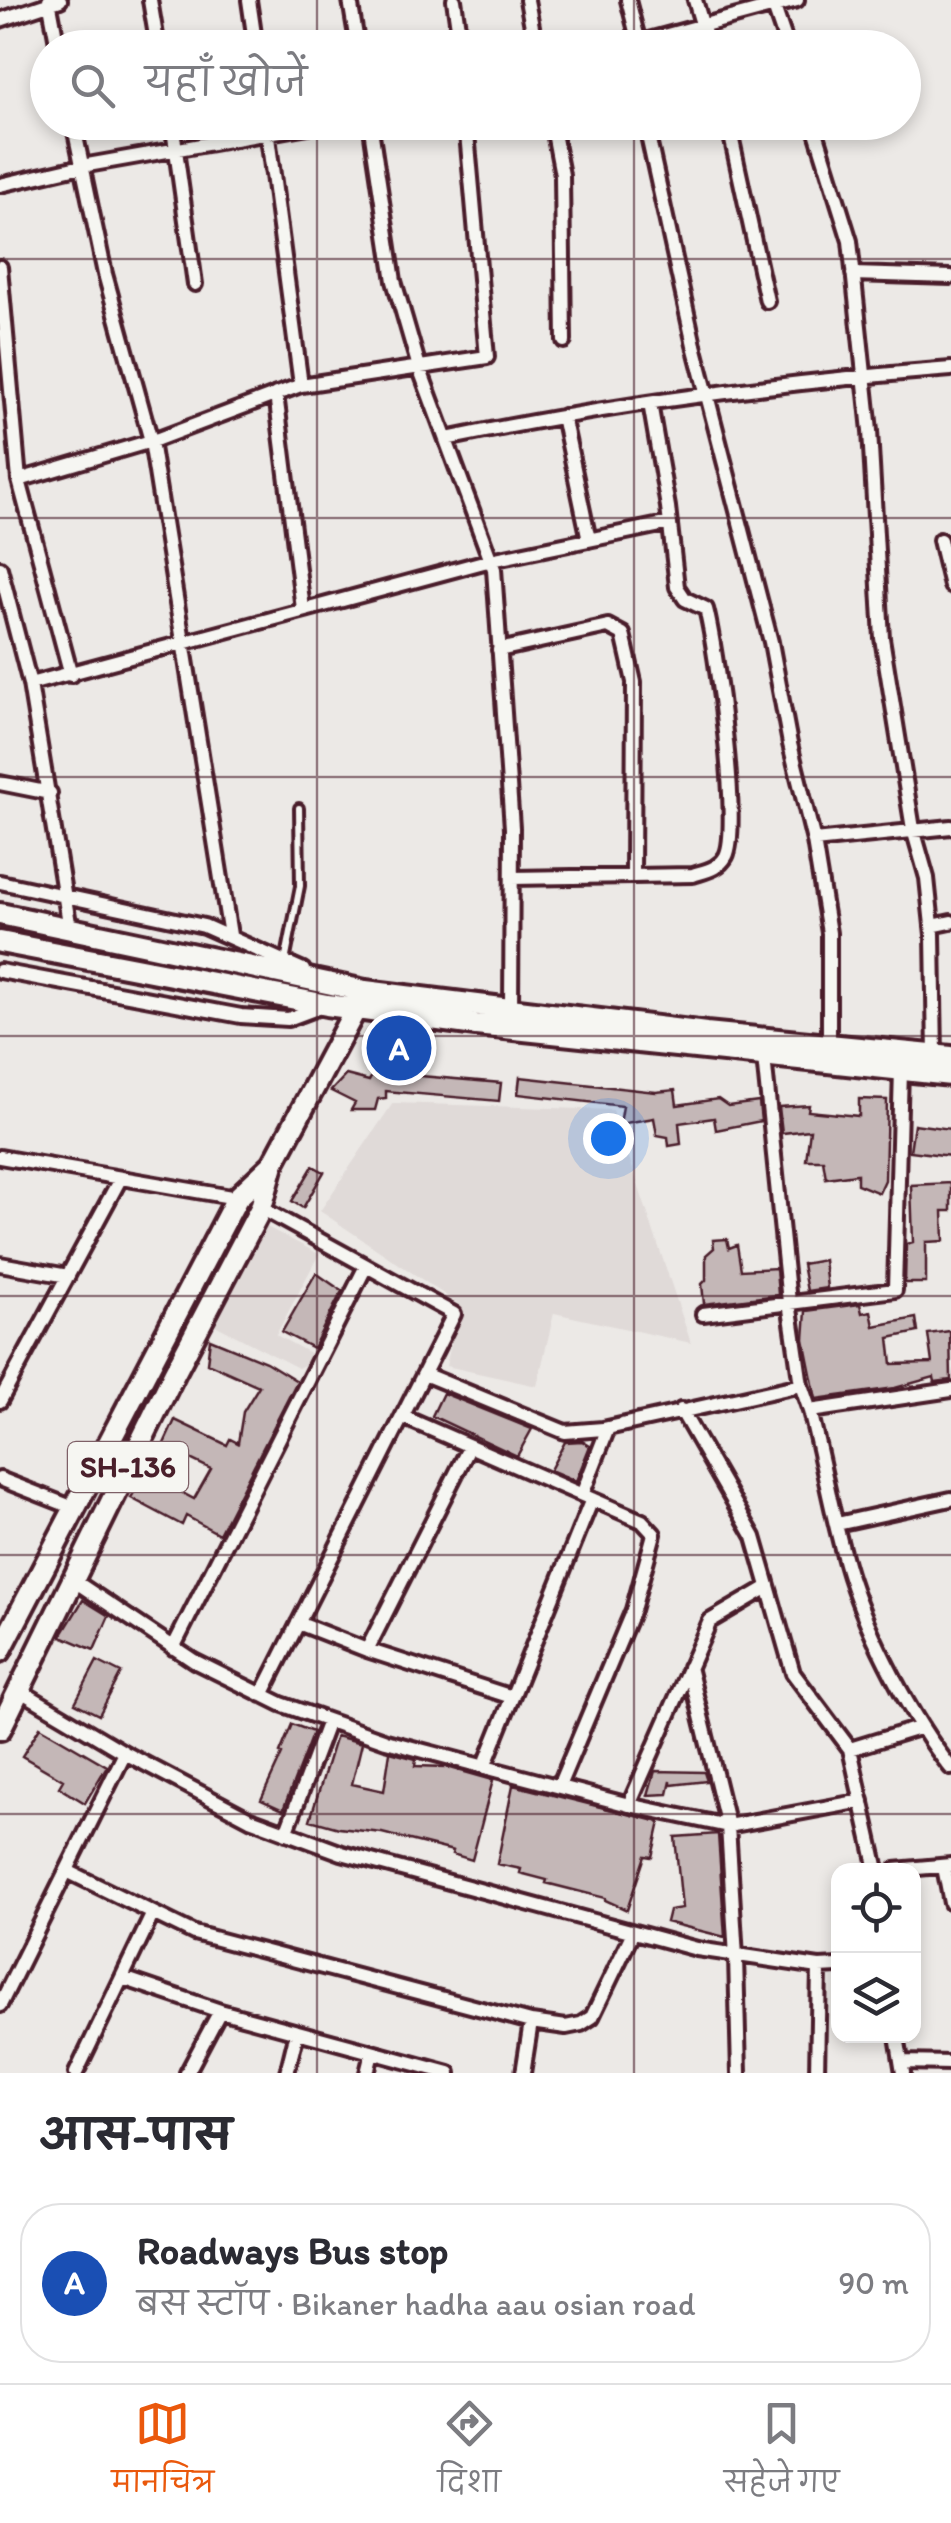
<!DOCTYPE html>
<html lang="hi">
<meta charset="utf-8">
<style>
body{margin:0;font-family:Itim,"Playpen Sans Deva",sans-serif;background:#f2f2f3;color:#2b2b33}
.controls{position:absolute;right:30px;bottom:30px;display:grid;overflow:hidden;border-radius:20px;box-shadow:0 5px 15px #0003}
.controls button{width:90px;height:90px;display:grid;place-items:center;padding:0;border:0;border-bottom:2px solid #e1e1e2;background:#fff;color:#2b2b33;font:50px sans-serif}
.you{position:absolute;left:608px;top:1138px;width:35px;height:35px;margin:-25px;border:8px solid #fff;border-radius:50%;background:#1a73e8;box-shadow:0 0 0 15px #1a73e833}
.badge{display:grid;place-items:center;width:65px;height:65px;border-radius:50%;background:#ea580c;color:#fff;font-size:32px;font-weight:700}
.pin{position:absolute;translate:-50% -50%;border:5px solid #fff;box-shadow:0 2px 10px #0006}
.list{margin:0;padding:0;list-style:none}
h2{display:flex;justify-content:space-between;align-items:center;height:130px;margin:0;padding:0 40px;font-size:42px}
h2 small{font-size:32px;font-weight:400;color:#7c7c81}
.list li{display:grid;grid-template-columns:65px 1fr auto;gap:30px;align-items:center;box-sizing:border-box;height:160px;margin:0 20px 20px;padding:0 20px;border:2px solid #e1e1e2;border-radius:40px}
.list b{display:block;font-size:38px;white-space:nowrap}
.list p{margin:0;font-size:32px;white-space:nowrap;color:#7c7c81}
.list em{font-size:32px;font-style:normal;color:#7c7c81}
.icon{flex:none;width:55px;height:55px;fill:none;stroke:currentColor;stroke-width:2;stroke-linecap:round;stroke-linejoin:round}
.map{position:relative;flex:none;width:951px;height:2073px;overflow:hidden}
.search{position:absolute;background:#fff;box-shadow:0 5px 15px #0003;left:30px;right:30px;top:30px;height:110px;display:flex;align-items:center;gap:25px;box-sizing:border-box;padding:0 35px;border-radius:55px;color:#7c7c81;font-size:38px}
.sheet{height:310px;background:#fff}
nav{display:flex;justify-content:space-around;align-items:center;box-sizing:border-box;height:140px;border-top:2px solid #e1e1e2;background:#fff;font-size:28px;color:#7c7c81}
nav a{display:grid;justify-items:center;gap:5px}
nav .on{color:#ea580c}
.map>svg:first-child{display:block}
.built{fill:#e0dad8}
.building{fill:#c4b7b7;stroke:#4a1f2b;stroke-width:2.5}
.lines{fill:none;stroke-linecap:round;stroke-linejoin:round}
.service-casing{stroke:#4a1f2b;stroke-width:14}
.minor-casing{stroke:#4a1f2b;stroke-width:20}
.primary-casing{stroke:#4a1f2b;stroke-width:28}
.service{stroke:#f6f6f2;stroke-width:6}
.minor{stroke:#f6f6f2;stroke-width:12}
.primary{stroke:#f6f6f2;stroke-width:20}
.grid{fill:none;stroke:#4a1f2b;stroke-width:2.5;stroke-opacity:0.55}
.labels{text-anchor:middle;stroke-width:9;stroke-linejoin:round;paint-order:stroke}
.shield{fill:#f6f6f2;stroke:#7e6067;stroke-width:2.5}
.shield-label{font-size:30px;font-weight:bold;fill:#4a1f2b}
</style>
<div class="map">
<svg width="951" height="2073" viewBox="0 0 951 2073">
<rect width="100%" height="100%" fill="#ece9e6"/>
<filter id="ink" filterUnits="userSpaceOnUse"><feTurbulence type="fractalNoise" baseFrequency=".01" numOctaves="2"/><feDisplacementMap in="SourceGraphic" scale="20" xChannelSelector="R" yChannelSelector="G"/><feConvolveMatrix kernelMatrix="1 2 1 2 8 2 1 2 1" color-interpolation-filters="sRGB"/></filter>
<g filter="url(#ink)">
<path class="built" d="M393 1103 613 1110 691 1343 554 1313 537 1386 446 1366 460 1305 320 1211Z
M263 1225 319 1254 276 1335 319 1358 298 1368 211 1323Z"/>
<path class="building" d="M374 1072 501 1083 499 1101 386 1091V1098L378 1099 375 1110H351L355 1103 331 1091 346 1075 369 1081Z
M520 1077 656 1092 675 1090 677 1105 718 1099 728 1106 759 1102 761 1121 716 1130 714 1118 679 1123 681 1144 669 1146 668 1137 657 1135 654 1118 620 1124 623 1106 518 1094Z
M859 1099 887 1100 885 1180 879 1193 857 1184V1174L826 1178 823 1160H806L810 1130 782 1133 779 1107 809 1105 808 1111 859 1116Z
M914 1124 951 1129V1156L910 1151Z
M313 1166 324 1172 303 1208 292 1201Z
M951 1183V1211H943L944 1241 926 1242V1283H905L906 1244 913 1242 911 1185Z
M727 1239 729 1248 737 1245 741 1270 776 1268 778 1295 704 1304 702 1284 706 1280V1255L714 1248 713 1240Z
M824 1260 827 1288 807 1291 802 1264Z
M316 1273 342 1291 313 1348 282 1332Z
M860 1304 862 1313 871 1311 874 1326 916 1318 918 1332 889 1338 892 1364 932 1363 928 1334 950 1331 951 1380 935 1382 934 1377 895 1388 816 1399 804 1339 806 1311Z
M210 1339 266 1362 297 1381 219 1534 186 1516 182 1525 131 1498 145 1473 194 1499 211 1469 163 1446 175 1420 227 1445 230 1439 238 1443 243 1412 259 1386 207 1363Z
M443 1393 532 1429 517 1456 432 1416Z
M582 1441 590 1446 576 1481 550 1470 565 1442Z
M83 1600 109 1616 94 1650 61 1636Z
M97 1661 121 1673 99 1715 75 1703Z
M292 1724 313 1732 283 1810 261 1800 282 1754 280 1753Z
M40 1727 107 1766 85 1803 59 1787 63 1780 22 1756Z
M336 1736 362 1743 352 1784 384 1791 390 1752 416 1759 415 1766 447 1767 493 1780 472 1860 452 1854 453 1851 382 1833 339 1828 310 1820Z
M655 1771 704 1772 707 1781 671 1785V1781L668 1794 648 1795Z
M513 1785 660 1822 652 1857 645 1856 627 1910 605 1900V1898L546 1883 547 1880 520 1873 521 1869 497 1864Z
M718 1834 725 1937 666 1922 669 1910 682 1908 675 1837Z"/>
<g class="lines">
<defs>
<path id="service" d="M285 962 300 886 299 808"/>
<path id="minor" d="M49 0 58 48
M150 0 158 48
M249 0 256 48
M350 0 358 48
M454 0 461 48
M527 0 536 48
M628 0 639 43
M695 0 709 48
M774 7 788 48
M0 20 60 0
M619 48 797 0
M73 122 105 274 151 441 230 935
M172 122 195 284
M266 122 301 385
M370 122 394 281 419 367 494 569 512 828 511 1010
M552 122 562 175 564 341
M645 122 694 345 771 642 790 744 814 841 829 933V1044
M728 122 767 301
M813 122 850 241 870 431 882 638 913 829 927 878 933 935 935 1055
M0 185 82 166 331 122
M0 267 19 480
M853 274 951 277
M276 394 303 609
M563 416 589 540
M446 439C612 404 782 382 951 369
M940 540 951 586
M0 568 30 684
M499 650 608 626 623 634 634 682 633 876
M71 675 19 480 158 439 301 385 487 357 466 122
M0 783 50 793
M814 841 951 827
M512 878 693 875C705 871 719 869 726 856 741 827 716 647 706 609L685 599 677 587 668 507 650 403
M0 882 204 926 303 970
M932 926 951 922
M70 929 30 684 491 560 670 523
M0 971 241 1016 288 1019 320 1007
M764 1057 789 1302 801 1385 810 1411C824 1465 833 1523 850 1577 869 1636 912 1720 951 1768
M0 1157 237 1198
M261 1208 454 1314 262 1695
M0 1264 68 1276
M703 1314 895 1290 901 1069
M424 1374 565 1432 603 1429 801 1385
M0 1401 120 1179
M681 1410 754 1537 793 1673 850 1749 877 1870
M810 1411 951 1390
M403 1417 642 1521 654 1534 633 1610 559 1786
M0 1479 74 1508
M582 1495 608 1428
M837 1524 951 1499
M73 1580 194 1661 281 1704 386 1741 629 1805 728 1826 862 1801
M298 1623 367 1650 512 1697
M173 1648 365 1268
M367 1650 470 1446
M689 1667 728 1826 736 1957 739 2073
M19 1690 125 1753 250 1819 342 1853 697 1949 819 1967 838 1966
M850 1749 922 1727
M484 1767 592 1499
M629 1805 710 1621 768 1587
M286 1833 328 1721
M944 1867 951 1903
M895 1870 951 1865
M67 1871 194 1933 531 2022 566 2027 581 2024 592 2017 633 1932
M123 1978 220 2011 449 2073
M0 2005 125 1753
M897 2036 903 2073
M902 2062 951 2063
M76 2073 153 1913
M187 2073 220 2011
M287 2073 297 2032
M367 2073 372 2053
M523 2073 531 2022
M817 2073 819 1967"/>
<path id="primary" d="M0 914 365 991 706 1033 951 1057
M0 942 327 1005 476 1025 951 1075
M0 1651 237 1198 272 1165
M0 1729 174 1374 261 1208 273 1164 362 997"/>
</defs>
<use href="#service" class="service-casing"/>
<use href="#minor" class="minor-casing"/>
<use href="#primary" class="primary-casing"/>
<use href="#service" class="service"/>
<use href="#minor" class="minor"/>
<use href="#primary" class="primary"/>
</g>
</g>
<path class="grid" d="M317 0V48M634 0V48M317 122V2073M634 122V2073M0 259H951M0 518H951M0 777H951M0 1036H951M0 1296H951M0 1555H951M0 1814H951"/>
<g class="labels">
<rect class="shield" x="68" y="1442" width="120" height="50" rx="8"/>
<g class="shield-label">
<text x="128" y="1477">SH-136</text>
</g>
</g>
</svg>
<div class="controls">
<button><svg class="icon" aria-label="locate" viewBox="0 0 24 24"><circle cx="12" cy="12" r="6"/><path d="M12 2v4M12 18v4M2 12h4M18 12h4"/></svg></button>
<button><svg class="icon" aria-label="layers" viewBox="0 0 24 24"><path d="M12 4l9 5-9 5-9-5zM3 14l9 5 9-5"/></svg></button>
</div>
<div class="you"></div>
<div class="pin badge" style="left:399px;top:1048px;background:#1a4fb4">A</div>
<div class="search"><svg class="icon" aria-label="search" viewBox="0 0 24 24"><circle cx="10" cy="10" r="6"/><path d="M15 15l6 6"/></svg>यहाँ खोजें</div>
</div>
<section class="sheet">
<h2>आस-पास<small></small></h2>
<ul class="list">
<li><span class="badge" style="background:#1a4fb4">A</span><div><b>Roadways Bus stop</b><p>बस स्टॉप · Bikaner hadha aau osian road</p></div><em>90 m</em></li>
</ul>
</section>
<nav>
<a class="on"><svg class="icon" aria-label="map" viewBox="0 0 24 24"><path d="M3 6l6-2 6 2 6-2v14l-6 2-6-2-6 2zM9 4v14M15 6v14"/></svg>मानचित्र</a>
<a><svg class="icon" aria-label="directions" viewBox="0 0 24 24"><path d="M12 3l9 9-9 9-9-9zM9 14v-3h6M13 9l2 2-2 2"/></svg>दिशा</a>
<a><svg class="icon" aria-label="saved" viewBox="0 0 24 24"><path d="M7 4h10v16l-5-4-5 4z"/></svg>सहेजे गए</a>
</nav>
